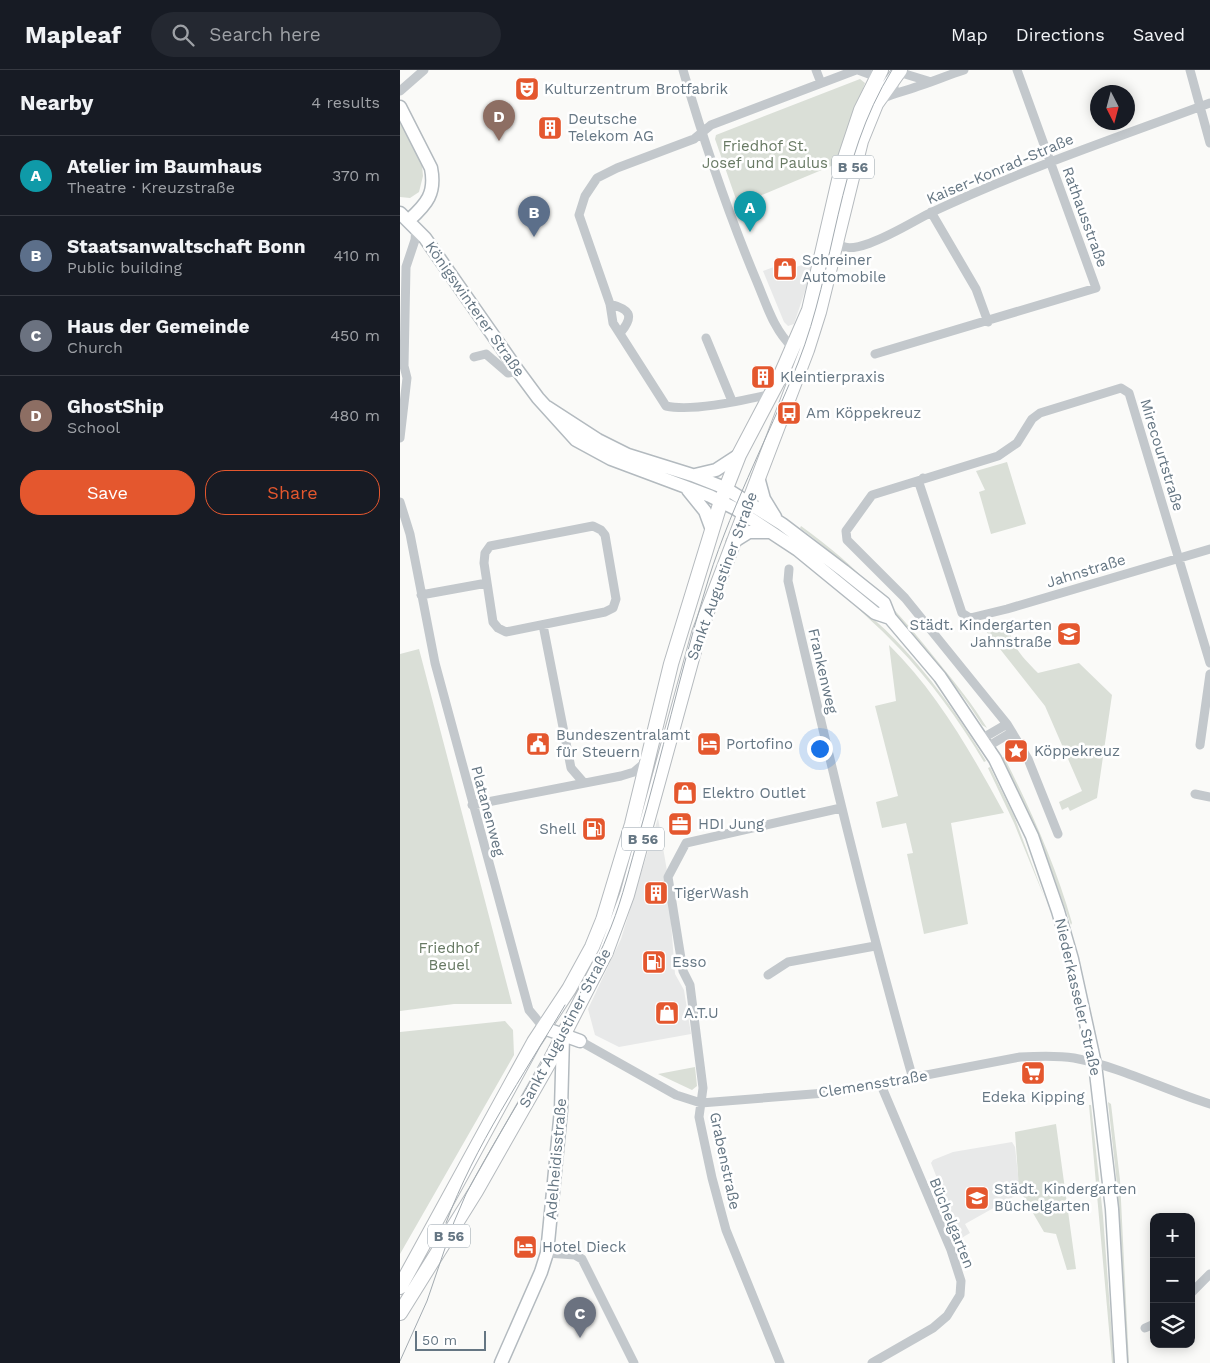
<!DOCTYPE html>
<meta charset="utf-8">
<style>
body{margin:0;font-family:"Work Sans",sans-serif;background:#242831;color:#f1f3f6}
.controls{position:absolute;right:15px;bottom:15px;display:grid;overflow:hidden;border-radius:10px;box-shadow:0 2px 12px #0003}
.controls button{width:45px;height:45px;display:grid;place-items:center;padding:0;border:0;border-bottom:1px solid #363941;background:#171b24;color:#f1f3f6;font:25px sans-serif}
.compass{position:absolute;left:690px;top:15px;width:45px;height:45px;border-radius:50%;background:#171b24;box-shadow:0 2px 12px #0003;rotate:174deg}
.scale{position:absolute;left:15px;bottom:12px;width:71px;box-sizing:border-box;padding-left:5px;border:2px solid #657683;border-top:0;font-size:14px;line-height:18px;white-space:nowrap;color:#657683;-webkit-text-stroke:4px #fff;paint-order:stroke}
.you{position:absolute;left:419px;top:678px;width:18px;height:18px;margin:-12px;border:4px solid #fff;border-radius:50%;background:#1a73e8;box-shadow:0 0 0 8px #1a73e833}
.badge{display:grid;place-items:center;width:32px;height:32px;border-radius:50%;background:#e4572e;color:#fff;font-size:16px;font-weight:700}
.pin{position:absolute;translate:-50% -41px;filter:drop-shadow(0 1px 2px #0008)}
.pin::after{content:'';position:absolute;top:26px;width:18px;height:15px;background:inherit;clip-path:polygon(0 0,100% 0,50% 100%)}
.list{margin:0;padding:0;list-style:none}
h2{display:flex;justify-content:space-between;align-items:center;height:65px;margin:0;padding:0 20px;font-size:21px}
h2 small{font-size:16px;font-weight:400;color:#9ea1a6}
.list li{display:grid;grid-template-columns:32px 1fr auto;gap:15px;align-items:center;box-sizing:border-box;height:80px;padding:0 20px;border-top:1px solid #363941}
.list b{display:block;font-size:19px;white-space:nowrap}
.list p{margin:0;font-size:16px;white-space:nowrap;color:#9ea1a6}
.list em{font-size:16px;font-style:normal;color:#9ea1a6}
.actions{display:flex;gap:10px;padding:15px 20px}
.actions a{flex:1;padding:11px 0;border:1px solid #e4572e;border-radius:20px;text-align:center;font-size:18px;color:#e4572e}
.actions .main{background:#e4572e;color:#fff}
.icon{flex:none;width:28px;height:28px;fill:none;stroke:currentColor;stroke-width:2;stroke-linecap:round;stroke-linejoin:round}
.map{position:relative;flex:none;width:810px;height:1293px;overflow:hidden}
header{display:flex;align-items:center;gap:30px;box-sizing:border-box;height:70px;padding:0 25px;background:#171b24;border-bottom:1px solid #363941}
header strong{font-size:24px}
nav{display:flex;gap:28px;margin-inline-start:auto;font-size:18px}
.search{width:350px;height:45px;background:#242831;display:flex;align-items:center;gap:12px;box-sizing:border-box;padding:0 18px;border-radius:28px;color:#9ea1a6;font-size:19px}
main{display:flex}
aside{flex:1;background:#171b24}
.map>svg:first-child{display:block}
.built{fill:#e8e9e9}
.green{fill:#dadfd7}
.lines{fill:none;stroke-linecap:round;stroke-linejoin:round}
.secondary-casing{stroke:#b3babf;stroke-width:15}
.primary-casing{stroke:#b5babe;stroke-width:16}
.street{stroke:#c3c8cc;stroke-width:9}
.secondary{stroke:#fff;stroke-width:12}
.primary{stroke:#fff;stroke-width:14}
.tram{stroke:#a2aab0;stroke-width:1}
.labels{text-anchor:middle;stroke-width:5;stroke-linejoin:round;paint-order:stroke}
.shield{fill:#fff;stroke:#939fa8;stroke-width:1}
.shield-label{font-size:14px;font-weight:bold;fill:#657683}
.poi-label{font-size:15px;fill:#657683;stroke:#fff;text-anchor:start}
.park-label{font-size:15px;fill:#687a64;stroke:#fff}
.street-label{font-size:15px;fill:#657683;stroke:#fff}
</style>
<header>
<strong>Mapleaf</strong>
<div class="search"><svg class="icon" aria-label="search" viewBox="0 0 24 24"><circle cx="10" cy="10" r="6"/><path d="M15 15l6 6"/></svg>Search here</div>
<nav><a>Map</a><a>Directions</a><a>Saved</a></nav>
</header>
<main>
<aside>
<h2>Nearby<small>4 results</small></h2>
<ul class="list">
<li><span class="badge" style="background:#0f9aa8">A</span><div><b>Atelier im Baumhaus</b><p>Theatre · Kreuzstraße</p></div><em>370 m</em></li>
<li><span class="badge" style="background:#5c6f8a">B</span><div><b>Staatsanwaltschaft Bonn</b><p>Public building</p></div><em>410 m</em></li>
<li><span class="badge" style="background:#6b7280">C</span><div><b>Haus der Gemeinde</b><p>Church</p></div><em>450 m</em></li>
<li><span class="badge" style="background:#8d6e63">D</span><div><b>GhostShip</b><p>School</p></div><em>480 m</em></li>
</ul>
<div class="actions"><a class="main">Save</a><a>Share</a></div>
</aside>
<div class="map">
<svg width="810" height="1293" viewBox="0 0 810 1293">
<rect width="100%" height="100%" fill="#fafaf8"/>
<path class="built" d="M390 191 393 198 402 195 403 192 414 194 394 254 388 256 384 252 363 201Z
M258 748 267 801 275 904 284 920 291 964 219 977 195 965 188 939 221 869Z
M612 1072 615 1077 620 1123 565 1154 570 1163 553 1173 545 1153 550 1141 531 1093 533 1090 553 1082Z"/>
<path class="green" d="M460 9 465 13 436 94 338 135 315 69 316 65Z
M0 51 22 95 23 106 19 122 10 128 0 127Z
M607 392 626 454 591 464 579 422 585 420 576 401Z
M401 456C458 497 496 539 539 593 556 614 573 635 587 658L582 655C568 632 551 611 534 590 491 536 456 500 400 458Z
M443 524C504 569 547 627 586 691L584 692C559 650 530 610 496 575 479 557 460 541 443 524Z
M608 555C613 579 622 586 638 603L679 593 712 625 697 728 670 741 668 737 662 740 659 732 682 721 645 636 585 560Z
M489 575C537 622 572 684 604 743L551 753 568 854 524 864 507 784 513 783 506 753 482 758 476 732 498 726 475 636 496 631Z
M19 579 112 934H54L0 941V584Z
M604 687C631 740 656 796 672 853L671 855 649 794 602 688Z
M590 697 614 746 645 829 614 753 588 698Z
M105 951 113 960 114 985 0 1184V962Z
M295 997 297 1016 292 1020 258 1004Z
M708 1032 711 1034 720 1110 729 1293H726L717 1114Z
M689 1035H691L703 1146 714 1293H712Z
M656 1054 676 1199 667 1200 656 1164 644 1162 619 1119 615 1062Z"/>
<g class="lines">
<defs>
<path id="secondary" d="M0 37 31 98C36 123 27 134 9 150
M0 143 25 168 118 301 138 328 176 370 211 389 310 426 336 439 398 480 475 543 490 548
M147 337 198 370 228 385 292 405 325 418 382 454 444 501 484 533 490 548 540 607 595 689 632 766 658 841 672 889 695 994 712 1139 721 1293
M295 405 316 400 339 385
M358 407 364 429 375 447
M288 420 305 441 312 460
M333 472 349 462H370
M144 958 180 971
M101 1293 141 1202 147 1183 161 1040 163 966"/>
<path id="primary" d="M0 1217 134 972 169 919 192 877 203 850 232 754 271 594 321 431 339 385 379 309 409 240 442 97 461 40 481 0
M0 1243 76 1121 151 989 206 882 227 825 299 563 407 280 419 242 461 71 476 34 500 0"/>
</defs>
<use href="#secondary" class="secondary-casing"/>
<use href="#primary" class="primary-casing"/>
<path class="street" d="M283 0C304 72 328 143 357 212 367 236 374 260 393 278
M416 0 421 13
M458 0 477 7 494 17
M790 0 810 73
M495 1 528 11
M0 21 24 0
M482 29C495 22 503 22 516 17 532 12 548 5 564 0
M531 142 576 219 588 252
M436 170C446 195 513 151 530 143 621 100 716 68 810 33
M210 234C229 239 235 245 221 262
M306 268 332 331
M475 284 696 218 617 0
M74 287 86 284 108 303 118 301
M372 324C344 330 293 342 266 336L213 253 210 234 179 145 185 126 197 108 217 98 294 69 311 55 456 0
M0 368 7 308 4 296 6 197 15 170 16 157
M523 408 519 413 562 543 570 548 607 539 810 479
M0 432 10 464 35 593 129 940 144 958
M193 456 201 460 205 465 216 529 213 538 205 542 106 562 98 558 93 552 84 493 85 483 90 476Z
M389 499 388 511C427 678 466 844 513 1009
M21 525 87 513
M143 555 171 698 184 713
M583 668 607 654
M800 675 810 604
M587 677 612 662
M795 724 810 727
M72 735 221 706 234 702 247 691
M658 764 628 689 607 654 505 528 447 470 446 461 472 425 598 386 617 373 632 349 640 343 721 318 729 323 810 593
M368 905 388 892 475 876
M180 971 276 1025 301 1033 438 1022 620 987C638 986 656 985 674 988 721 997 765 1020 810 1034
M147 1183 175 1185 182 1189 234 1293
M791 1223 810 1204
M745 1258 754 1254
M380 1293 326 1160 312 1108 299 1047 303 1018 290 915 283 901 268 807 286 773 441 738
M472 1293 533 1258 547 1246 560 1225 561 1211 551 1180 481 1015"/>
<use href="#secondary" class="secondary"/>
<use href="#primary" class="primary"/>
<path class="tram" d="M46 1153C75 1075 123 1006 165 935
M0 1291 27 1231 54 1152 66 1124C113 1035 173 951 211 857 223 827 230 795 239 765 262 685 280 604 304 524 327 444 367 370 398 293 436 197 436 90 492 0"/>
</g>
<defs>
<symbol id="theatre-square" viewBox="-11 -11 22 22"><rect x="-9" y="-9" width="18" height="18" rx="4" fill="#e4572e" stroke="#fff"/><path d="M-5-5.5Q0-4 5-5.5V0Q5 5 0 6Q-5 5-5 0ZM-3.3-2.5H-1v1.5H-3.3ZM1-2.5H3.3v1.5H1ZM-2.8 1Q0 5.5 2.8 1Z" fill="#fff"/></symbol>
<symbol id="building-square" viewBox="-11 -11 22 22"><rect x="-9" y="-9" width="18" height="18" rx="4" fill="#e4572e" stroke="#fff"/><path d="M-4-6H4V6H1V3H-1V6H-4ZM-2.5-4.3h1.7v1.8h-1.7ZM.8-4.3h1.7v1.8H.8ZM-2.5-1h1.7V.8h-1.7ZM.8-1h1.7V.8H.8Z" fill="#fff"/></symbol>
<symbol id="shop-square" viewBox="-11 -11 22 22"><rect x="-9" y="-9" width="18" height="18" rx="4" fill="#e4572e" stroke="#fff"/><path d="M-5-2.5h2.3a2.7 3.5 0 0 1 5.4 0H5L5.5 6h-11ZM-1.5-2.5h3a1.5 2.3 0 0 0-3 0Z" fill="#fff"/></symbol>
<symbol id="bus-square" viewBox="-11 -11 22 22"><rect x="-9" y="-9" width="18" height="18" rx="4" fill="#e4572e" stroke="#fff"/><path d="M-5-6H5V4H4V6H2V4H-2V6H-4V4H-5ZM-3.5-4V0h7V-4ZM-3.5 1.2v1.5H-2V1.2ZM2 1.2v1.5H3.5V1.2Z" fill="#fff"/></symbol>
<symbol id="school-square" viewBox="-11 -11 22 22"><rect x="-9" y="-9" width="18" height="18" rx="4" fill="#e4572e" stroke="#fff"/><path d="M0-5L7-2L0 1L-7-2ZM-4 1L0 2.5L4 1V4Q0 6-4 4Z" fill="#fff"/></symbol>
<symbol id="civic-square" viewBox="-11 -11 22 22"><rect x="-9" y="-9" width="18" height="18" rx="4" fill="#e4572e" stroke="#fff"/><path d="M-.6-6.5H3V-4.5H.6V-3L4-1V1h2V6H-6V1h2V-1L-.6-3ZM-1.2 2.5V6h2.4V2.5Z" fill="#fff"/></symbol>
<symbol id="hotel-square" viewBox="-11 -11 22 22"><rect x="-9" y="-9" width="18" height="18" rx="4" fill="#e4572e" stroke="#fff"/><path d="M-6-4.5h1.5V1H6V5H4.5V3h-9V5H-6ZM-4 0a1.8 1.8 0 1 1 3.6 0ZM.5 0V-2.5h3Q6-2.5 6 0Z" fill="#fff"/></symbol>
<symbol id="sight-square" viewBox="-11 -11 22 22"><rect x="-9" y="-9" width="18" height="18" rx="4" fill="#e4572e" stroke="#fff"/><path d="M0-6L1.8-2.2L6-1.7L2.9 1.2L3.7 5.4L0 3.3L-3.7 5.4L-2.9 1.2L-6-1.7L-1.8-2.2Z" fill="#fff"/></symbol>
<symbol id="office-square" viewBox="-11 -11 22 22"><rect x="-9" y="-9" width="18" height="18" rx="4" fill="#e4572e" stroke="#fff"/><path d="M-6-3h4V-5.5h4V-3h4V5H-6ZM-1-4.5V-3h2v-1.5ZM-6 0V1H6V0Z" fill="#fff"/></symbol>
<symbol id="fuel-square" viewBox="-11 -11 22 22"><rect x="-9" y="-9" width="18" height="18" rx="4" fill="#e4572e" stroke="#fff"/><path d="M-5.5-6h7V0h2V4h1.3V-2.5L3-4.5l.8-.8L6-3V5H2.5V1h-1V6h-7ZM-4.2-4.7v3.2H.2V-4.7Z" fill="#fff"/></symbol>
<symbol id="supermarket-square" viewBox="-11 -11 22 22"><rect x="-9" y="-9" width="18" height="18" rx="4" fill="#e4572e" stroke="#fff"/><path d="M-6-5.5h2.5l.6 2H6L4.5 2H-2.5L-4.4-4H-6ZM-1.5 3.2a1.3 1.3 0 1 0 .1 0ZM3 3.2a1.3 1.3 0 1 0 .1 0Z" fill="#fff"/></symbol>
</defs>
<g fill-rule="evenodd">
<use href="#theatre-square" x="113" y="5" width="28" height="28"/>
<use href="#building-square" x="136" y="44" width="28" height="28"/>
<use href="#shop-square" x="371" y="185" width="28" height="28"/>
<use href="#building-square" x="349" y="293" width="28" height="28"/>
<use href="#bus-square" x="375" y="329" width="28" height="28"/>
<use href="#school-square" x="655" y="550" width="28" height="28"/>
<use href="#civic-square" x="124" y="660" width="28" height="28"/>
<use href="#hotel-square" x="295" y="660" width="28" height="28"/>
<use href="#sight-square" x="602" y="667" width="28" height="28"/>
<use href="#shop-square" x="271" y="709" width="28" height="28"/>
<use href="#office-square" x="266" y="740" width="28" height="28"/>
<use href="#fuel-square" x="180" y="745" width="28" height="28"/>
<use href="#building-square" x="242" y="809" width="28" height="28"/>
<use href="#fuel-square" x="240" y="878" width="28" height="28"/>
<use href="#shop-square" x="253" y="929" width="28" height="28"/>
<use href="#supermarket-square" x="619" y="989" width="28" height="28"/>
<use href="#school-square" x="563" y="1114" width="28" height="28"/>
<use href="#hotel-square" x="111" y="1163" width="28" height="28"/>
</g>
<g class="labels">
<g class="shield">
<rect x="432" y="85.5" width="42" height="23" rx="4"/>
<rect x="222" y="757.5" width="42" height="23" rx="4"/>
<rect x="28" y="1154.5" width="42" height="23" rx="4"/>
</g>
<g class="shield-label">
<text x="453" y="102">B 56</text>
<text x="243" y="774">B 56</text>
<text x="49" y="1171">B 56</text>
</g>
<g class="poi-label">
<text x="144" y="24">Kulturzentrum Brotfabrik</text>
<text x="168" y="54">Deutsche<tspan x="168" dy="17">Telekom AG</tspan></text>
<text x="402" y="195">Schreiner<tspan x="402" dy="17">Automobile</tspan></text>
<text x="380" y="312">Kleintierpraxis</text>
<text x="406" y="348">Am Köppekreuz</text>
<text x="652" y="560" text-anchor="end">Städt. Kindergarten<tspan x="652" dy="17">Jahnstraße</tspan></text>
<text x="156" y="670">Bundeszentralamt<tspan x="156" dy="17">für Steuern</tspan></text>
<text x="326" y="679">Portofino</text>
<text x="634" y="686">Köppekreuz</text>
<text x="302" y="728">Elektro Outlet</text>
<text x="298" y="759">HDI Jung</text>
<text x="176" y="764" text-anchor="end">Shell</text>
<text x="274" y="828">TigerWash</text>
<text x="272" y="897">Esso</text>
<text x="284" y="948">A.T.U</text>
<text x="633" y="1032" text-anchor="middle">Edeka Kipping</text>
<text x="594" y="1124">Städt. Kindergarten<tspan x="594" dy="17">Büchelgarten</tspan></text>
<text x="142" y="1182">Hotel Dieck</text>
</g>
<g class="park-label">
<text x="365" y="81">Friedhof St.<tspan x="365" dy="17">Josef und Paulus</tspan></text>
<text x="49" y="883">Friedhof<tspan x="49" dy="17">Beuel</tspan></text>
</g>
<g class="street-label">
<text transform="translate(600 99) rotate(-23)" y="5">Kaiser-Konrad-Straße</text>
<text transform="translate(685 147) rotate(70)" y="5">Rathausstraße</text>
<text transform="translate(75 239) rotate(55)" y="5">Königswinterer Straße</text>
<text transform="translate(762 385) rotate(73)" y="5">Mirecourtstraße</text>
<text transform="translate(686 501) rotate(-17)" y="5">Jahnstraße</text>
<text transform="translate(322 506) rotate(-70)" y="5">Sankt Augustiner Straße</text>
<text transform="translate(423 601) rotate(77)" y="5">Frankenweg</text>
<text transform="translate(88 741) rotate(75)" y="5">Platanenweg</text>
<text transform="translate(678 927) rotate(77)" y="5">Niederkasseler Straße</text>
<text transform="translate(165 958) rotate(-62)" y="5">Sankt Augustiner Straße</text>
<text transform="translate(473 1014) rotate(-9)" y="5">Clemensstraße</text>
<text transform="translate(156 1089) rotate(-85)" y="5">Adelheidisstraße</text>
<text transform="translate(325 1091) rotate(78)" y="5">Grabenstraße</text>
<text transform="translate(552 1153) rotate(68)" y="5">Büchelgarten</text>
</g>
</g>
</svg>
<div class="controls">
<button>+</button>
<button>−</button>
<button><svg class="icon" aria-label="layers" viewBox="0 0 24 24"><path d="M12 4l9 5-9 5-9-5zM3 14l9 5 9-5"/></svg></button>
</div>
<svg class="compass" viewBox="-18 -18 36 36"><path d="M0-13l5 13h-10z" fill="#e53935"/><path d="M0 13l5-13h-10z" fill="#9ea1a6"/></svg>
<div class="scale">50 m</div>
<div class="you"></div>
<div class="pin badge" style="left:350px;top:162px;background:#0f9aa8">A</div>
<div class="pin badge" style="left:134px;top:167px;background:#5c6f8a">B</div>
<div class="pin badge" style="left:180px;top:1268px;background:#6b7280">C</div>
<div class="pin badge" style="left:99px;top:71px;background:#8d6e63">D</div>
</div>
</main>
